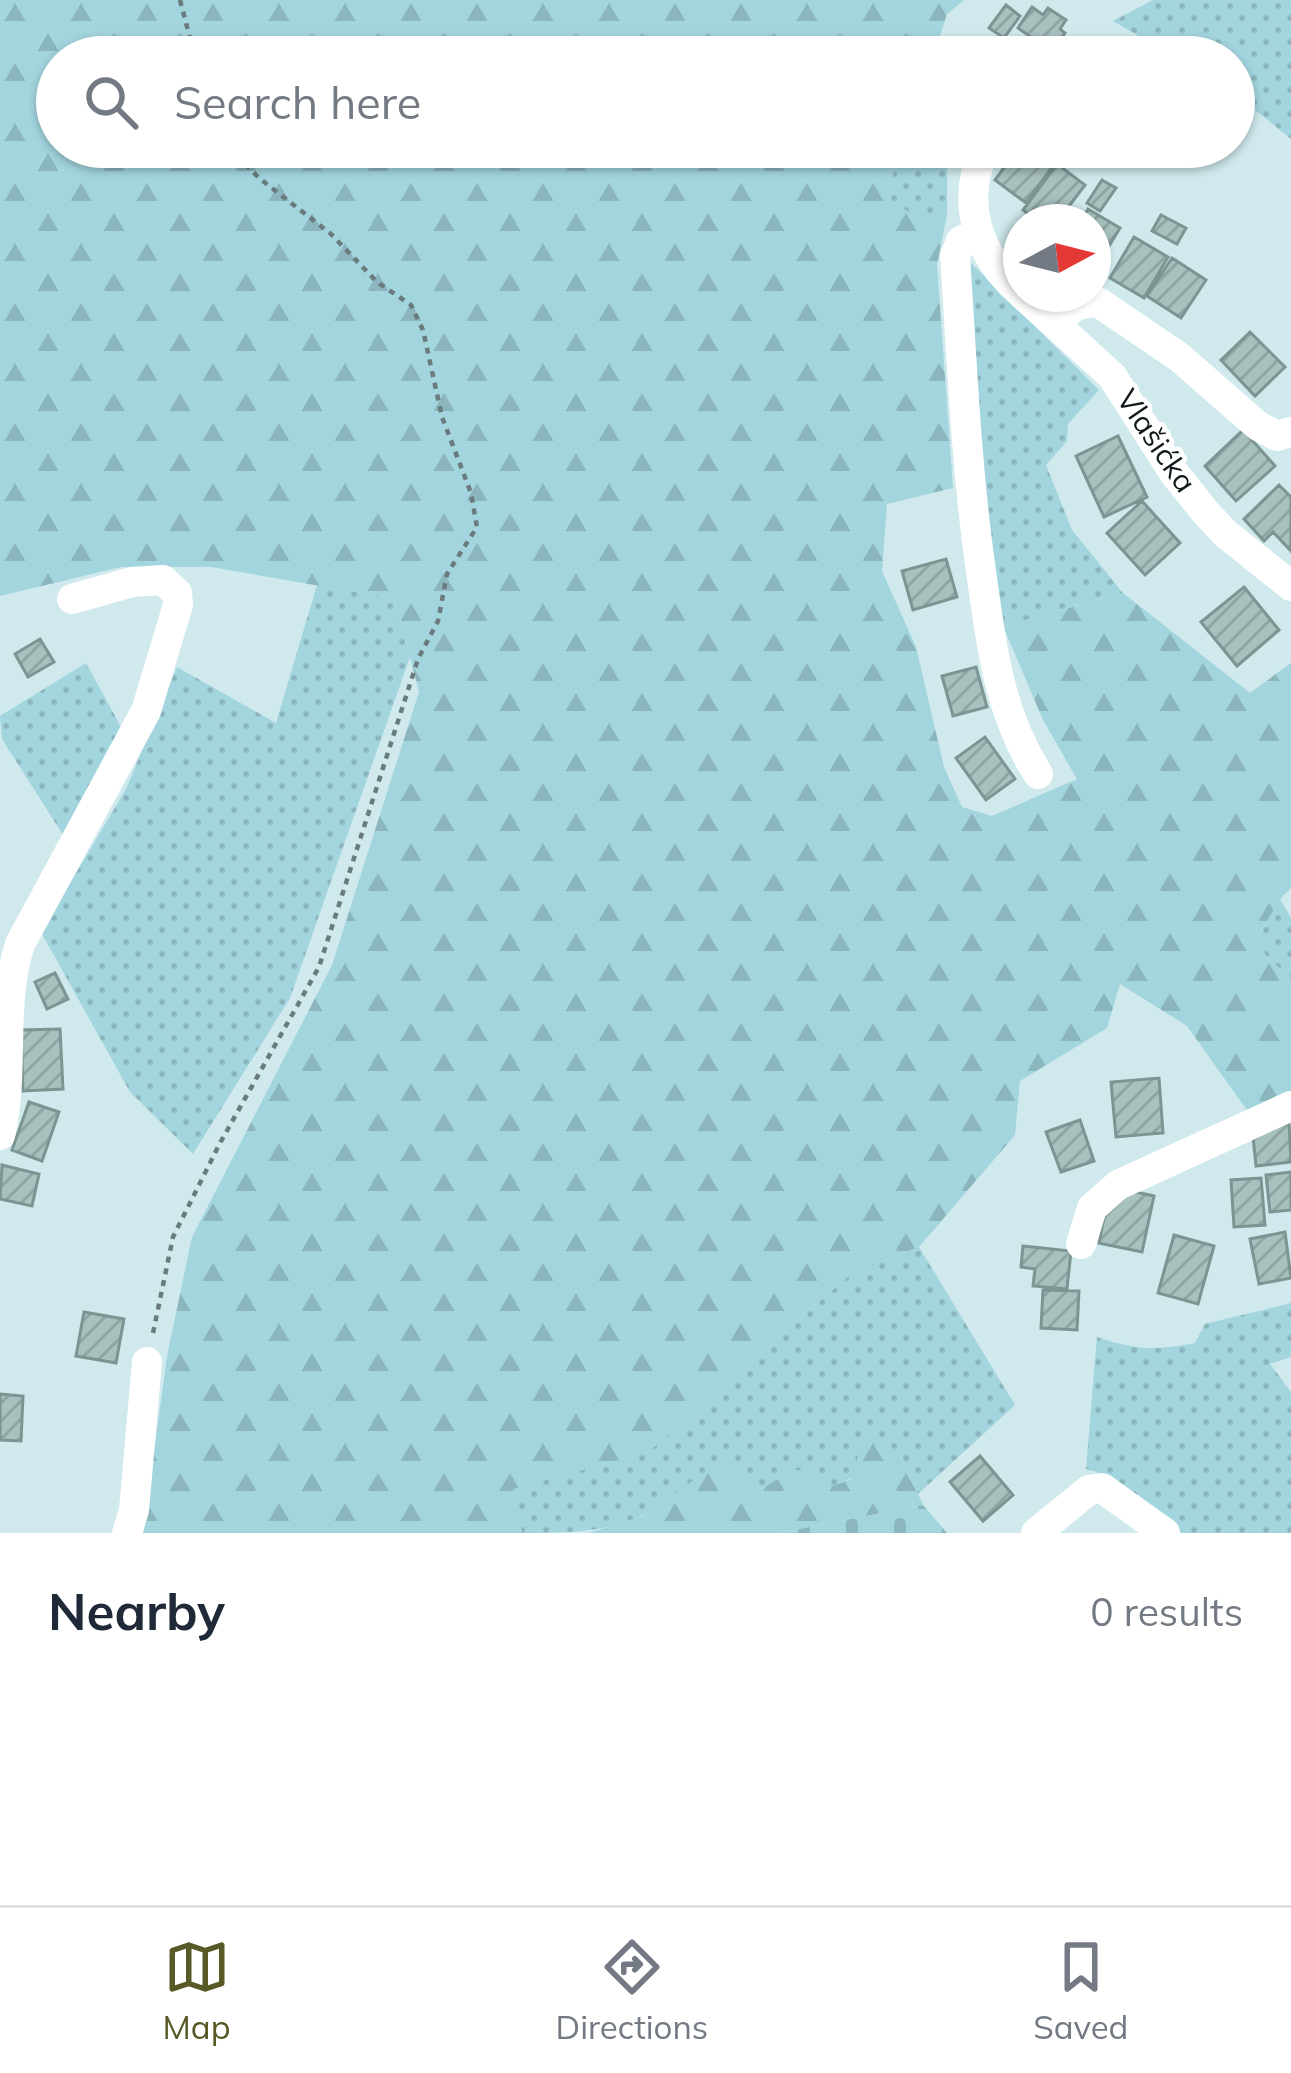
<!DOCTYPE html>
<meta charset="utf-8">
<style>
body{margin:0;font-family:Mulish,sans-serif;background:#f2f2f3;color:#1f2937}
.compass{position:absolute;left:1003px;top:204px;width:108px;height:108px;border-radius:50%;background:#fff;box-shadow:0 3px 9px #0004;rotate:83deg}
.list{margin:0;padding:0;list-style:none}
h2{display:flex;justify-content:space-between;align-items:center;height:156px;margin:0;padding:0 48px;font-size:51px}
h2 small{font-size:39px;font-weight:400;color:#747a83}
.icon{flex:none;width:66px;height:66px;fill:none;stroke:currentColor;stroke-width:2;stroke-linecap:round;stroke-linejoin:round}
.map{position:relative;flex:none;width:1291px;height:1533px;overflow:hidden}
.search{position:absolute;background:#fff;box-shadow:0 3px 9px #0004;left:36px;right:36px;top:36px;height:132px;display:flex;align-items:center;gap:30px;box-sizing:border-box;padding:0 42px;border-radius:66px;color:#747a83;font-size:45px}
.sheet{height:372px;background:#fff}
nav{display:flex;justify-content:space-around;align-items:center;box-sizing:border-box;height:168px;border-top:3px solid #e0e1e3;background:#fff;font-size:33px;color:#747a83}
nav a{display:grid;justify-items:center;gap:6px}
nav .on{color:#585926}
.map>svg:first-child{display:block}
.grass{fill:url(#grass-dots)}
.forest{fill:url(#forest-firs)}
.cemetery{fill:url(#cemetery-stones)}
.building{fill:url(#building-hatch);stroke:#7c9492;stroke-width:3}
.lines{fill:none;stroke-linecap:round;stroke-linejoin:round}
.path{stroke:#6a7b7e;stroke-width:4.5;stroke-dasharray:6 6;stroke-linecap:butt}
.street{stroke:#fff;stroke-width:30}
.labels{text-anchor:middle;stroke-width:9;stroke-linejoin:round;paint-order:stroke}
.street-label{font-size:30px;fill:#0f181a;stroke:#fff}
</style>
<div class="map">
<svg width="1291" height="1533" viewBox="0 0 1291 1533">
<defs>
<pattern id="grass-dots" width="8" height="8" patternUnits="userSpaceOnUse" patternTransform="scale(3)"><rect width="8" height="8" fill="#a3d5de"/><path d="M2 2h.1M6 6h.1" fill="none" stroke="#8bb6be" stroke-width="1.8" stroke-linecap="round"/></pattern>
<pattern id="forest-firs" width="22" height="20" patternUnits="userSpaceOnUse" patternTransform="scale(3)"><rect width="22" height="20" fill="#a3d5de"/><path d="M5 1l3.5 6h-7zM16 11l3.5 6h-7z" fill="#8bb6be"/></pattern>
<pattern id="cemetery-stones" width="16" height="16" patternUnits="userSpaceOnUse" patternTransform="scale(3)"><rect width="16" height="16" fill="#a3d5de"/><path d="M2 7V4a2 2 0 0 1 4 0v3zM10 15v-3a2 2 0 0 1 4 0v3z" fill="#8bb6be"/></pattern>
<pattern id="building-hatch" width="6" height="6" patternUnits="userSpaceOnUse" patternTransform="scale(3)"><rect width="6" height="6" fill="#a7c1be"/><path d="M-1 1l2-2M0 6l6-6M5 7l2-2" fill="none" stroke="#8fa5a3"/></pattern>
</defs>
<rect width="100%" height="100%" fill="#cfe9ed"/>
<path class="grass" d="M1153 0H1291V139L1234 93V57H1175L1113 21Z
M902 147H947V215L919 219 885 197Z
M971 263 1099 390 1068 424 1067 441 1046 465 1072 530 1123 593 1003 626 984 543 966 274Z
M317 585 395 599 410 657 290 998 193 1154 130 1092 41 932 126 789 177 667 276 723Z
M86 663 121 727 65 838 2 739 0 716Z
M1280 899 1291 918V978L1267 958 1257 938Z
M919 1247 1015 1405 918 1494 900 1454 833 1487 817 1470H792L761 1489 731 1466C687 1477 678 1500 642 1516 603 1533 564 1533 522 1533L512 1489 648 1452 852 1273Z
M1291 1303V1357L1270 1364 1291 1392V1533H1181L1097 1472 1086 1469 1097 1337C1137 1350 1153 1351 1195 1343L1205 1324Z"/>
<path class="forest" d="M0 0H964L947 14 933 57H57V147H902L886 197 919 219 947 215 937 265 953 488 887 504 882 571 916 647 944 767 962 807 992 816 1077 779 1043 720 1003 626 1123 593 1250 693 1291 663V888L1280 899 1257 938 1267 958 1291 978V1092L1249 1113 1187 1026 1120 984 1107 1028 1020 1081 1015 1135 919 1247 852 1273 648 1452 513 1489 522 1533H143L167 1356 192 1237 332 965 419 692 395 599 211 567H121L0 596Z
M878 1436 900 1454 923 1505 779 1533H588L644 1516 705 1472 732 1466 761 1489 792 1470H817L833 1486 852 1479 862 1440Z"/>
<path class="cemetery" d="M923 1505 947 1533H779Z"/>
<path class="building" d="M1006 5 1020 16 1004 38 989 28Z
M1032 7 1043 15 1048 8 1066 20 1060 29 1065 33 1052 52 1018 28Z
M1019 147H1033L1055 163 1026 203 995 180Z
M1057 164 1085 185 1057 222H1039L1023 210Z
M1102 180 1116 188 1100 211 1087 203Z
M1088 209 1120 228 1093 272V222H1064L1071 212 1082 219Z
M1161 215 1186 228 1177 244 1152 231Z
M1134 237 1168 257 1144 298 1110 278Z
M1172 258 1206 280 1181 318 1147 296Z
M1250 332 1285 367 1255 396 1221 360Z
M1243 430 1275 466 1236 501 1205 466Z
M1118 436 1147 497 1104 517 1076 456Z
M1279 485 1291 497V551L1273 532 1264 541 1244 519Z
M1142 501 1180 543 1145 575 1107 533Z
M946 559 957 597 913 610 902 571Z
M1244 587 1279 630 1237 666 1201 622Z
M40 639 54 662 28 677 15 654Z
M976 667 987 707 953 716 942 676Z
M985 737 1015 779 986 800 956 758Z
M55 973 68 999 47 1009 35 982Z
M60 1029 63 1089 23 1091 21 1030Z
M1159 1078 1163 1133 1116 1137 1111 1082Z
M29 1102 59 1112 42 1161 12 1150Z
M1080 1120 1094 1161 1061 1172 1046 1132Z
M1289 1123 1291 1162 1256 1166 1252 1127Z
M2 1165 39 1174 32 1206 0 1199Z
M1291 1172V1210L1270 1212 1266 1175Z
M1261 1178 1265 1225 1234 1227 1231 1180Z
M1126 1190 1154 1196 1142 1252 1099 1243 1107 1203Z
M1285 1232 1291 1278 1259 1284 1250 1239Z
M1174 1235 1214 1246 1198 1304 1158 1293Z
M1023 1246 1071 1251 1067 1289 1033 1286 1035 1269 1021 1267Z
M1043 1290 1079 1291 1077 1330 1041 1328Z
M84 1312 124 1319 116 1363 76 1356Z
M0 1394 23 1396 21 1441 0 1440Z
M980 1456 1013 1495 983 1521 950 1482Z"/>
<g class="lines">
<path class="path" d="M180 0 195 57
M153 1333 173 1237 220 1143 319 967 418 659 438 621 447 574 477 527 471 493 442 417 423 330 411 305 377 282 331 234 259 178 229 147"/>
<path class="street" d="M986 147C959 200 977 255 1021 293
M979 232 961 241 955 256C962 361 966 467 981 571 991 643 998 711 1038 774
M1022 294 1112 376 1174 473 1207 514 1226 534 1291 586
M1055 322 1076 305 1098 302 1179 357 1258 426 1277 436 1291 432
M0 1135C15 1071 0 1006 20 944L146 711 178 605 177 593 163 580 132 582 72 599
M1081 1244 1092 1208 1118 1185 1291 1106
M127 1533 134 1510 147 1362
M1036 1533 1089 1490 1102 1488 1165 1533"/>
</g>
<g class="labels">
<g class="street-label">
<text transform="translate(1156 441) rotate(56)" y="10">Vlašićka</text>
</g>
</g>
</svg>
<svg class="compass" viewBox="-18 -18 36 36"><path d="M0-13l5 13h-10z" fill="#e53935"/><path d="M0 13l5-13h-10z" fill="#747a83"/></svg>
<div class="search"><svg class="icon" aria-label="search" viewBox="0 0 24 24"><circle cx="10" cy="10" r="6"/><path d="M15 15l6 6"/></svg>Search here</div>
</div>
<section class="sheet">
<h2>Nearby<small>0 results</small></h2>
<ul class="list">
</ul>
</section>
<nav>
<a class="on"><svg class="icon" aria-label="map" viewBox="0 0 24 24"><path d="M3 6l6-2 6 2 6-2v14l-6 2-6-2-6 2zM9 4v14M15 6v14"/></svg>Map</a>
<a><svg class="icon" aria-label="directions" viewBox="0 0 24 24"><path d="M12 3l9 9-9 9-9-9zM9 14v-3h6M13 9l2 2-2 2"/></svg>Directions</a>
<a><svg class="icon" aria-label="saved" viewBox="0 0 24 24"><path d="M7 4h10v16l-5-4-5 4z"/></svg>Saved</a>
</nav>
